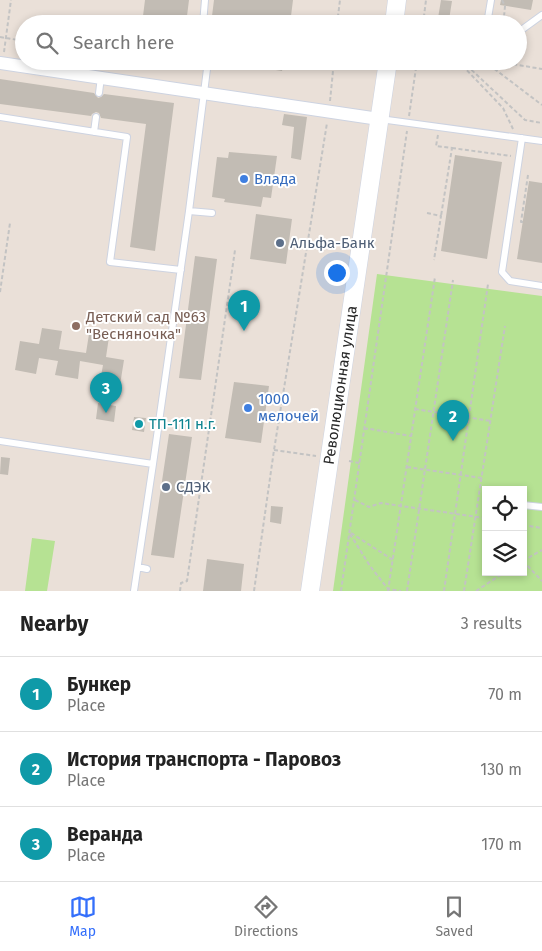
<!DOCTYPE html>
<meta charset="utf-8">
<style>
body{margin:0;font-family:"Fira Sans",sans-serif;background:#f6f6f6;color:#222}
.controls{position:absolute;right:15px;bottom:15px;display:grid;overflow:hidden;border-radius:0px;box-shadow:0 2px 8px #0003}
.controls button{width:45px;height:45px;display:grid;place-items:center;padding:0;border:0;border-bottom:1px solid #e0e0e0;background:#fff;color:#222;font:25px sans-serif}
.you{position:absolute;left:336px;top:272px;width:18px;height:18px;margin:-12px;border:4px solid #fff;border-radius:50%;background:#1a73e8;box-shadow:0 0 0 8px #1a73e833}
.badge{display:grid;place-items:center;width:32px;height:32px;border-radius:50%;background:#346ffb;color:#fff;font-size:16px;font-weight:700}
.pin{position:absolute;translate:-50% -41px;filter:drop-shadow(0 1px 2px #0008)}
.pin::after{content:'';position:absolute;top:26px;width:18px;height:15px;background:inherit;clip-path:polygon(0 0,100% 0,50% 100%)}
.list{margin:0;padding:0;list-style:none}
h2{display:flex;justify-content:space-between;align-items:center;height:65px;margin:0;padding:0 20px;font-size:21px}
h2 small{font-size:16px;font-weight:400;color:#767676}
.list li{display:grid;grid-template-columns:32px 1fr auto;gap:15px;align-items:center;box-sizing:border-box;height:75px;padding:0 20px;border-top:1px solid #e0e0e0}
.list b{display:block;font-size:19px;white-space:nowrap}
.list p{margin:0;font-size:16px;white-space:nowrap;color:#767676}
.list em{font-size:16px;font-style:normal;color:#767676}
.icon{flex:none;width:28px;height:28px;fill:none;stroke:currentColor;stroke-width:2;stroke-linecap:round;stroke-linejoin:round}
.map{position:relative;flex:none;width:542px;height:591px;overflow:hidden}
.search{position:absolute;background:#fff;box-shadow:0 2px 8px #0003;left:15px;right:15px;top:15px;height:55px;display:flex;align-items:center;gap:12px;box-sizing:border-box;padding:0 18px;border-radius:28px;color:#767676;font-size:19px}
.sheet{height:290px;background:#fff}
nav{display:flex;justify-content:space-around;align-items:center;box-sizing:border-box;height:70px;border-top:1px solid #e0e0e0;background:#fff;font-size:14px;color:#767676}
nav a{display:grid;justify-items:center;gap:2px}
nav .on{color:#346ffb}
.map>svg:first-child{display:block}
.park{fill:#b6e293;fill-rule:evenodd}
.building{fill:#c2bcb4}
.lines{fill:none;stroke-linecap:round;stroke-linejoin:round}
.lane-casing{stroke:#cdd3e1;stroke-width:8}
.street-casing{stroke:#cdd3e1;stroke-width:14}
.secondary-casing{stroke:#cdd3e1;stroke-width:19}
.path{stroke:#c3c3c3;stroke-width:2;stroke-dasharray:4 2.5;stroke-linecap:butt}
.lane{stroke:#fff;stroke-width:6}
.street{stroke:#fff;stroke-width:12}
.secondary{stroke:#fff;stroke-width:18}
.shop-dot{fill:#3f7fe0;stroke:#fff;stroke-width:2}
.service-dot{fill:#5c6f8a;stroke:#fff;stroke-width:2}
.education-dot{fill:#8d6e63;stroke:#fff;stroke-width:2}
.culture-dot{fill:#0f9aa8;stroke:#fff;stroke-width:2}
.labels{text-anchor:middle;stroke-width:4;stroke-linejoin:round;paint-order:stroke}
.shop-label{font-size:15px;fill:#366cbe;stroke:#fff;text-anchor:start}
.service-label{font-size:15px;fill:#4e5e75;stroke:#fff;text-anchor:start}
.education-label{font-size:15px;fill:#785e54;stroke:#fff;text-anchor:start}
.street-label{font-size:15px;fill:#272727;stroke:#fff}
.culture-label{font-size:15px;fill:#0d838f;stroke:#fff;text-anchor:start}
</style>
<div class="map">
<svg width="542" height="591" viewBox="0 0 542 591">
<rect width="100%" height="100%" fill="#eae0d8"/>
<path class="park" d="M377 274 542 296V591H333ZM486 490H523V572H486Z
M32 538 55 541 47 591H25Z"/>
<path class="building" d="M145 0H189L186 24H142Z
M214 0H293L290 24H211Z
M441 0 452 1 449 20 438 18Z
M501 0H533L531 10 500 5Z
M252 61H284L282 71 251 66Z
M0 79 94 93 98 98 101 97 104 94 174 103 155 251 130 247 146 124 101 118 99 113 96 112 92 114 91 116 0 104Z
M284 114 307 117 301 160 291 158 294 127 282 125Z
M229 152 277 156 271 198 263 197 261 207 224 202 225 199 212 197 217 157 228 158Z
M455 155 502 162 487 259 441 251Z
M529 181 542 183V263L517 259Z
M256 214 292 219 286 264 250 259Z
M195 256 217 259 201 380 179 378Z
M42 328 62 331 59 349 86 353 89 334 109 337 106 357 124 360 120 385 100 382 103 365 80 361 78 379 55 375 58 361 39 358 36 374 15 370 20 341 39 344Z
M234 382 269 386 261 443 225 438Z
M98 403 116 406 114 422 96 419Z
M134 417 146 418 144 432 132 430Z
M169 434 192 437 174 558 151 555Z
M1 457 10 458 8 475 0 474Z
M271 506 283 507 281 524 270 522Z
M207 559 244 564 241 591H203Z"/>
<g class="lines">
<defs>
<path id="lane" d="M203 24 205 0
M487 24 491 0
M518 31H520L542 15
M99 93 101 77
M0 117 127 137 110 262 181 270
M380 119 542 141
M94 132 96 117
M522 138 502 272 510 281 542 286
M189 211 212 213
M0 441 153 464 134 591
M153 464 189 211 207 69 204 61
M523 505 542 507
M138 567 147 569"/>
<path id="street" d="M0 63 379 119"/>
<g id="secondary">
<path d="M394 24 397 0"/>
<path id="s1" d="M310 591 388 61"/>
</g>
</defs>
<use href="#lane" class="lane-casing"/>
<use href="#street" class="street-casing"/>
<use href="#secondary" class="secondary-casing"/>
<path class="path" d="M502 0 505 6 504 17
M424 18 432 24
M337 24 340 0
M423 24 426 0
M0 37 24 41
M4 52 11 0
M157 61 196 67
M458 61 503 108 513 129
M462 61 525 120 542 123
M484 61 542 105
M494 61 542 69
M330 101 334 61
M409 116 417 61
M438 135 436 146 452 148 441 216
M452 148 511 156
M427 213 441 216 434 260
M523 222H521L528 175 526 174
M0 292 10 223
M415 409 491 421
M364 428 411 436
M274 450 316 456
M349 461 359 463
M407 467 482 478
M355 500 369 507 381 503 484 518 486 520
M523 525 542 528
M351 533 393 560
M350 534 370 566 388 589 401 591
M523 561 542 581
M523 561 542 550
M180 591 181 583 187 581 235 250
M254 591 274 450 327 123
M341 591 407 131
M388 591 435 277
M407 591 453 280
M444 591 488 284
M464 591 505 326
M476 591 505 572"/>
<use href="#lane" class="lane"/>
<use href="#street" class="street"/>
<use href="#secondary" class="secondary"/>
</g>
<g class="shop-dot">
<circle cx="244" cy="179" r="5"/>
<circle cx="248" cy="408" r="5"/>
</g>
<g class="service-dot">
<circle cx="280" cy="243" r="5"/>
<circle cx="166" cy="487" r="5"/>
</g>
<circle class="education-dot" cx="76" cy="326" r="5"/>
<circle class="culture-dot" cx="139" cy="424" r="5"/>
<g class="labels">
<g class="shop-label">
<text x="254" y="184">Влада</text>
<text x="258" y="404">1000<tspan x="258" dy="17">мелочей</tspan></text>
</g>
<g class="service-label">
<text x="290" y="248">Альфа-Банк</text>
<text x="176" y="492">СДЭК</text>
</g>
<g class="education-label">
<text x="86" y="322">Детский сад №63<tspan x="86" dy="17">"Весняночка"</tspan></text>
</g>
<g class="street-label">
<text dy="5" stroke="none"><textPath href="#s1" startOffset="208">Революционная улица</textPath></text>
</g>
<g class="culture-label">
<text x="149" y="429">ТП-111 н.г.</text>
</g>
</g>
</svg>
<div class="controls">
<button><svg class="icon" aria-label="locate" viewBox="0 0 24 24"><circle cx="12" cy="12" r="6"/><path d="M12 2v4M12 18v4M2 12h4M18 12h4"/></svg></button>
<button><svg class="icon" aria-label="layers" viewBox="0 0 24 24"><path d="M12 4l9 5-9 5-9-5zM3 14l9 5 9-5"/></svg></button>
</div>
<div class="you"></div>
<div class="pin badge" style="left:244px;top:331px;background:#0f9aa8">1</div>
<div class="pin badge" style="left:453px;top:441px;background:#0f9aa8">2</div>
<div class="pin badge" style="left:106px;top:413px;background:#0f9aa8">3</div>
<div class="search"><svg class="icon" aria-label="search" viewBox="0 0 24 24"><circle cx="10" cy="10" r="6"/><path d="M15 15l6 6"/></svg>Search here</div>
</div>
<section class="sheet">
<h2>Nearby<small>3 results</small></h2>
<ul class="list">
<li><span class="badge" style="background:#0f9aa8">1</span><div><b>Бункер</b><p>Place</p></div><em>70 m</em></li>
<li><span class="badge" style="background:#0f9aa8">2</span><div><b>История транспорта - Паровоз</b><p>Place</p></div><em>130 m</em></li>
<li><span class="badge" style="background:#0f9aa8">3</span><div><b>Веранда</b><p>Place</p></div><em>170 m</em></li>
</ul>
</section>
<nav>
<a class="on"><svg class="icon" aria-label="map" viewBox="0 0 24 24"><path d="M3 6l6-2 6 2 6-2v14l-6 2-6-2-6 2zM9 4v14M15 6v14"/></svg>Map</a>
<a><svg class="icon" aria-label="directions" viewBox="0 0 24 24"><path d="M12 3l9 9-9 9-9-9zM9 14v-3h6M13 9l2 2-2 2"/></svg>Directions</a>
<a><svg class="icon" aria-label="saved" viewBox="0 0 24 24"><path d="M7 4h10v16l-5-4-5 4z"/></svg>Saved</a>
</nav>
